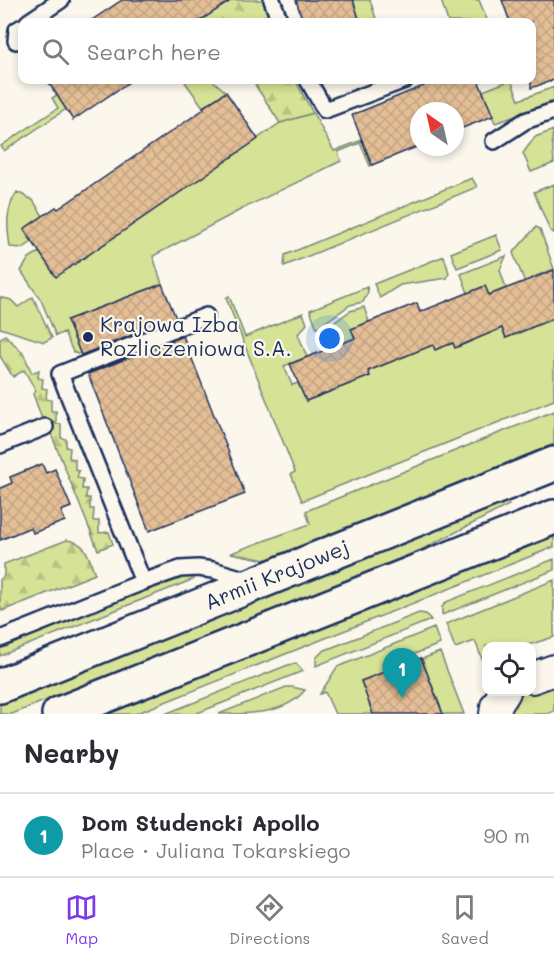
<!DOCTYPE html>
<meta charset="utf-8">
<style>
body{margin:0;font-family:Mali,sans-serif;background:#f7f7f7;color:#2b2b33}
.controls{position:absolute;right:18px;bottom:18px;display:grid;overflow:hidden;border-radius:12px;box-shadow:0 3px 9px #0003}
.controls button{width:54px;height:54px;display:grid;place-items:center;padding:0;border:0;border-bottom:2px solid #e1e1e2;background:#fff;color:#2b2b33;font:30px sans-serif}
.compass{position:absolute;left:410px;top:102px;width:54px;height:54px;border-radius:50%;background:#fff;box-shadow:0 3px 9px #0003;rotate:326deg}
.you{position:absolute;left:330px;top:339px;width:21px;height:21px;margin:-15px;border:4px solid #fff;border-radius:50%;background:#1a73e8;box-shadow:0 0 0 9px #1a73e833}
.badge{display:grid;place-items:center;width:39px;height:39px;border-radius:50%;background:#7c3aed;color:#fff;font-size:20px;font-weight:700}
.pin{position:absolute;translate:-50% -50px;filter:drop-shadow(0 2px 3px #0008)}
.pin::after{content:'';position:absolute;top:32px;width:21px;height:18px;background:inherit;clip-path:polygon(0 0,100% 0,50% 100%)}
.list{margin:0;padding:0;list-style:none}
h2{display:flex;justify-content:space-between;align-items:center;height:78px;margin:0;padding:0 24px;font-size:26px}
h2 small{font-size:20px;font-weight:400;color:#7c7c81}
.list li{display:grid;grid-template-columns:39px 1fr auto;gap:18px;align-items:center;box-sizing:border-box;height:84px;padding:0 24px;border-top:2px solid #e1e1e2}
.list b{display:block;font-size:22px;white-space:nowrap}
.list p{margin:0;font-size:20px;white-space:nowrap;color:#7c7c81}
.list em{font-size:20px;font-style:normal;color:#7c7c81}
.icon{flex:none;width:33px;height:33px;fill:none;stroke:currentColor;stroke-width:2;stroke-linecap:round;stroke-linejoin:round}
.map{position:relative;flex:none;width:554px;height:714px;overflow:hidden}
.search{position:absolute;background:#fff;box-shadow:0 3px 9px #0003;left:18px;right:18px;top:18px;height:66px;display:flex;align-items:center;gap:15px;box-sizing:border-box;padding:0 21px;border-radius:12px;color:#7c7c81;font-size:22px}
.sheet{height:162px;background:#fff}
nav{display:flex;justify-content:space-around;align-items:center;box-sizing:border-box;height:84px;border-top:2px solid #e1e1e2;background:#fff;font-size:16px;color:#7c7c81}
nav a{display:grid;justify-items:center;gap:3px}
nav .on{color:#7c3aed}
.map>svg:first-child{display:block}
.green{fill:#d6e295;stroke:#78887a;stroke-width:1.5}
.forest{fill:url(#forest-firs);stroke:#78887a;stroke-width:1.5}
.building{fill:url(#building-cross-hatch);stroke:#1b2f5e;stroke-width:1.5}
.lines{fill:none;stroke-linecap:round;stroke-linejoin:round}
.service-casing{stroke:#1b2f5e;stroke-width:20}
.minor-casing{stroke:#1b2f5e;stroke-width:34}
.secondary-casing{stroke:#1b2f5e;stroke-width:38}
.service{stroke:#fbf7ec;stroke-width:15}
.minor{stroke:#fbf7ec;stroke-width:30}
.secondary{stroke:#fbf7ec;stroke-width:33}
.poi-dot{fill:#1b2f5e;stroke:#fbf7ec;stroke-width:2}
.labels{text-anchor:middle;stroke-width:4.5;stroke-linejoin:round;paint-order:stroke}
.poi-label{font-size:21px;fill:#1b2f5e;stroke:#fbf7ec;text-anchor:start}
.street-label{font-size:21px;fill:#1b2f5e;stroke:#fbf7ec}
</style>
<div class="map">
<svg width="554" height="714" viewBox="0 0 554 714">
<defs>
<pattern id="forest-firs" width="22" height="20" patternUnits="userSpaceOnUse" patternTransform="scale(1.5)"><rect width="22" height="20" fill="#d6e295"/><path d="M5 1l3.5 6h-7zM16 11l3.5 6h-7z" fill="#b7c283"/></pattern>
<pattern id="building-cross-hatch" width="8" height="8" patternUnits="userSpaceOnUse" patternTransform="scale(1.5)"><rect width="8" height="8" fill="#e4be95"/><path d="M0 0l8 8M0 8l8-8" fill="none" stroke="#c3a483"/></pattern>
</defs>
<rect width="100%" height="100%" fill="#fbf7ec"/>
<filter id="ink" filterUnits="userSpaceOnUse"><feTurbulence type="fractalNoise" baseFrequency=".0167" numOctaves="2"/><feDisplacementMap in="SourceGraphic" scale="12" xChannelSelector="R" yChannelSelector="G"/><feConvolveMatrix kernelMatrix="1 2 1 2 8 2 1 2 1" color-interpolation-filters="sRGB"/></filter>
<g filter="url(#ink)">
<path class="green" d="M353 0H370L377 22H360Z
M441 0H479L488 22H448Z
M189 80H212L226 92 203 107 185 82Z
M511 80 519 100 554 87V103L495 123 483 91Z
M57 95 66 109 4 151 1 146 58 108 52 98Z
M313 113 334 151 362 140 372 165 370 166 360 143 338 152 341 161 246 207 153 256 162 284 67 320 79 350 94 344 95 348 77 354 73 352 64 332 56 336 41 300 21 271 29 258 39 252 56 276 280 123Z
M554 130 552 137 554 163 531 172 523 153 535 137Z
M472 178 477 187 284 266 285 255Z
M554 184V233L550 231 534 192Z
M17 192 33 200 43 216 28 226 26 233 32 242 23 248 10 247C7 227 5 210 17 192Z
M536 227 540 229 554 269 536 276 538 281 526 285 513 253Z
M496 235 502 250 457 268 451 253Z
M444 256 449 273 447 278 400 285 380 298 374 284Z
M506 256 500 270 506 288 489 295 485 286 468 293 461 274Z
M367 287 368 292 363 302 350 305 317 328 310 310Z
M229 296 245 337 303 313 307 324 298 334 307 357 284 366 292 385 298 383 306 401 370 376 368 371 415 352 432 340 453 343 455 347 502 328 506 338 553 319 554 313V400L302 501 291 474 295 472 226 298Z
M0 297 11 300 18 307 33 297 52 338 44 342 0 328Z
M364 307 369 322 352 329 355 338 326 350 320 333 350 311Z
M554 411V444L265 560 231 553 310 524 306 511Z
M507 501 509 505 421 550 12 714H0V703Z
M554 536V547L135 714H108Z
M554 559V570L442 615V607L446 602Z
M193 575 194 579 0 656V648L172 579Z
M554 580V637L525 646H486V669L475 641 455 648 446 624Z
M419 613 426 614 431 620 316 666V658L323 651Z
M434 628 440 644 386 665 387 671 361 681 373 714H335L325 692 320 694 337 667Z
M440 652 464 714H443L422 659Z
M296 663 303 671 195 714H165L288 665Z
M554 685V711L547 714H506L517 696 525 692Z
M286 687H292L305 690C286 714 251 714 219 714Z"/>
<path class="forest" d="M188 0H263L270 22H189L181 11Z
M252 80H295L313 113 280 123Z
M5 335 23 353 32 373 39 370 38 378 43 379 42 388 47 389 46 399 51 400V411H56V424H61V438L66 439V447L70 448 69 458 75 459V470L79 471 77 478 83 479 82 489H87L86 498H90V509H94L93 521H99V533L109 532 113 544 98 550 45 419H42L33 394 36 391 24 370 13 377 0 356V339Z
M67 540C87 542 89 558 95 574L2 611 0 605V580L4 576V564Z"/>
<path class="building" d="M122 0H232L198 22H89Z
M296 0H353L360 22H303Z
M502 0H554V80L531 88V22H510Z
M47 80H132L73 120Z
M438 80H478L493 116 455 131V111H419V146L372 165 352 115Z
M226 92 258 139 56 277 24 229 56 207 58 209 204 109 203 107Z
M554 270V318L506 338 502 328 455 348 453 343 435 350 433 345 368 371 370 376 306 401 290 364 355 338 351 329 417 303 420 312 485 286 489 295Z
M162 284 176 318 81 355 67 320Z
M183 336 245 494 149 531 88 374Z
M42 464 46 473 55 469 71 507 61 511 65 521 33 533 31 527 0 540V488L12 483 10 477Z
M421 658 443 714H373L361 681Z"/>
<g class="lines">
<defs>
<path id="service" d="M272 0 280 22
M28 22 61 0
M16 41 17 30 22 27
M308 80 325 110 405 80
M494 141 525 121 554 111
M0 445 45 427
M143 582 60 374 206 316
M0 639 143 582 180 569 198 568 213 570 251 581"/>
<path id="minor" d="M532 678 554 670
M495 714 496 706 505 692"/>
<path id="secondary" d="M0 686 554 464
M59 714 554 517"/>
</defs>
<use href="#service" class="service-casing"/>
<use href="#minor" class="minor-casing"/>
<use href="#secondary" class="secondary-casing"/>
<use href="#service" class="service"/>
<use href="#minor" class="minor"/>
<use href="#secondary" class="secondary"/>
</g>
</g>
<circle class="poi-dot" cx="88" cy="337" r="6"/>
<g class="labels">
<g class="poi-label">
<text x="100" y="332">Krajowa Izba<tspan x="100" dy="24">Rozliczeniowa S.A.</tspan></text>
</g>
<g class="street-label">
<text transform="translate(277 575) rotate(-22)" y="7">Armii Krajowej</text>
</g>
</g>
</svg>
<div class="controls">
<button><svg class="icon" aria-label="locate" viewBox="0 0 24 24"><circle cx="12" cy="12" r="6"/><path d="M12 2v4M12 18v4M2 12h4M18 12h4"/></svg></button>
</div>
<svg class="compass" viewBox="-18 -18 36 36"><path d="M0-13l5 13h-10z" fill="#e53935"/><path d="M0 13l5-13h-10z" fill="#7c7c81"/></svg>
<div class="you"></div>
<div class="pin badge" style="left:402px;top:698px;background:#0f9aa8">1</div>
<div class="search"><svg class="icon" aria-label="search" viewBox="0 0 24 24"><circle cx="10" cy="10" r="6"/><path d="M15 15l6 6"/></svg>Search here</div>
</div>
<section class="sheet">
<h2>Nearby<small></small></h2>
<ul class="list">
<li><span class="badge" style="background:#0f9aa8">1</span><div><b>Dom Studencki Apollo</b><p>Place · Juliana Tokarskiego</p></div><em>90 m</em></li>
</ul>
</section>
<nav>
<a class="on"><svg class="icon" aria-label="map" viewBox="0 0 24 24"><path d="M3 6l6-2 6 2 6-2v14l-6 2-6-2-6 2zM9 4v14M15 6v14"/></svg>Map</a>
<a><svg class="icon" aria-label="directions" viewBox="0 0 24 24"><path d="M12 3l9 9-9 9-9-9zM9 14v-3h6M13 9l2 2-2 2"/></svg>Directions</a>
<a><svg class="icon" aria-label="saved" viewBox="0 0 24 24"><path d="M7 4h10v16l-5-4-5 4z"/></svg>Saved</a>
</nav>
